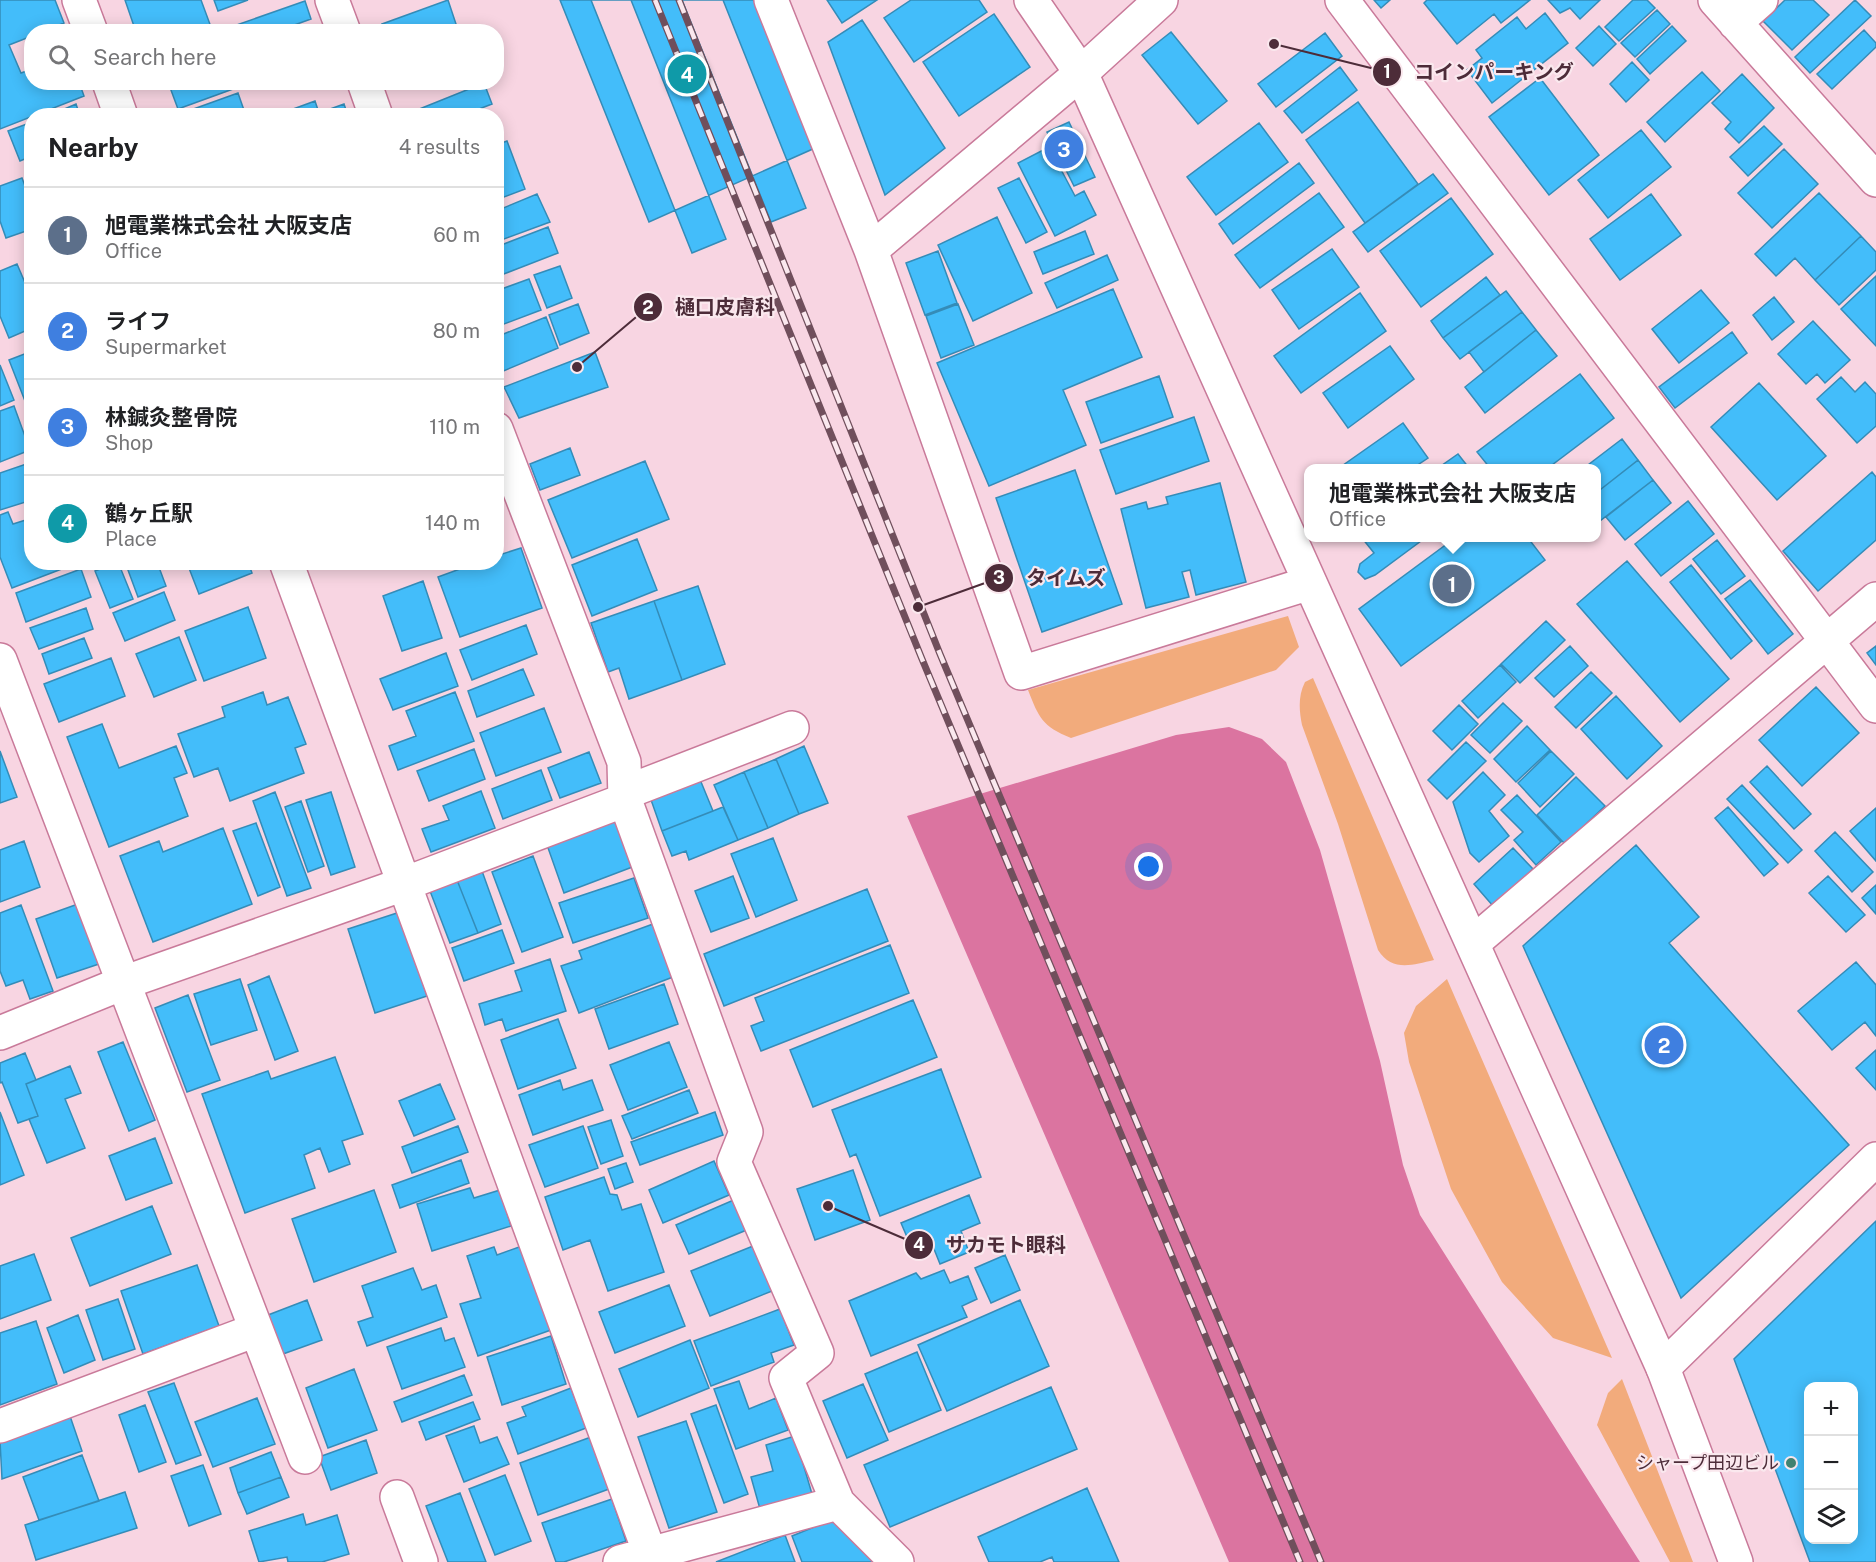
<!DOCTYPE html>
<meta charset="utf-8">
<style>
body{margin:0;font-family:"Public Sans","Noto Sans JP",sans-serif;background:#f2f2f2;color:#202124}
.controls{position:absolute;right:18px;bottom:18px;display:grid;overflow:hidden;border-radius:12px;box-shadow:0 3px 15px #0003}
.controls button{width:54px;height:54px;display:grid;place-items:center;padding:0;border:0;border-bottom:2px solid #e0e0e0;background:#fff;color:#202124;font:30px sans-serif}
.you{position:absolute;left:1149px;top:867px;width:21px;height:21px;margin:-15px;border:4px solid #fff;border-radius:50%;background:#1a73e8;box-shadow:0 0 0 9px #1a73e833}
.badge{display:grid;place-items:center;width:39px;height:39px;border-radius:50%;background:#428372;color:#fff;font-size:20px;font-weight:700}
.pin{position:absolute;translate:-50% -50%;border:3px solid #fff;box-shadow:0 2px 6px #0006}
.popup{position:absolute;left:1304px;top:464px;width:297px;height:78px;box-sizing:border-box;display:grid;place-content:center;border-radius:12px;background:#fff;filter:drop-shadow(0 2px 4px #0005);font-size:20px;white-space:nowrap;color:#757577}
.popup b{font-size:22px;color:#202124}
.popup::after{content:'';position:absolute;left:50%;top:100%;margin-left:-12px;border:12px solid transparent;border-top-color:#fff}
.list{margin:0;padding:0;list-style:none}
h2{display:flex;justify-content:space-between;align-items:center;height:78px;margin:0;padding:0 24px;font-size:26px}
h2 small{font-size:20px;font-weight:400;color:#757577}
.list li{display:grid;grid-template-columns:39px 1fr auto;gap:18px;align-items:center;box-sizing:border-box;height:96px;padding:0 24px;border-top:2px solid #e0e0e0}
.list b{display:block;font-size:22px;white-space:nowrap}
.list p{margin:0;font-size:20px;white-space:nowrap;color:#757577}
.list em{font-size:20px;font-style:normal;color:#757577}
.icon{flex:none;width:33px;height:33px;fill:none;stroke:currentColor;stroke-width:2;stroke-linecap:round;stroke-linejoin:round}
.map{position:relative;flex:none;width:1876px;height:1562px;overflow:hidden}
.search{position:absolute;background:#fff;box-shadow:0 3px 15px #0003;left:24px;top:24px;width:480px;height:66px;display:flex;align-items:center;gap:15px;box-sizing:border-box;padding:0 21px;border-radius:24px;color:#757577;font-size:22px}
.panel{position:absolute;background:#fff;box-shadow:0 3px 15px #0003;left:24px;top:108px;width:480px;height:462px;border-radius:24px}
.map>svg:first-child{display:block}
.green{fill:#f2ab7c}
.water{fill:#db74a0}
.building{fill:#43bdfa;stroke:#348cb8;stroke-width:1.5;fill-rule:evenodd}
.lines{fill:none;stroke-linecap:round;stroke-linejoin:round}
.street-casing{stroke:#c97a9a;stroke-width:36}
.secondary-casing{stroke:#c97a9a;stroke-width:36}
.street{stroke:#fff;stroke-width:33}
.secondary{stroke:#fff;stroke-width:33}
.rail-casing{stroke:#704f5c;stroke-width:7}
.rail{stroke:#fae8ee;stroke-width:4.5;stroke-dasharray:14;stroke-linecap:butt}
.poi-dot{fill:#428372;stroke:#fae8ee;stroke-width:2}
.labels{text-anchor:middle;stroke-width:4.5;stroke-linejoin:round;paint-order:stroke}
.poi-label{font-size:18px;fill:#4d2c39;stroke:#fae8ee;text-anchor:end}
.leader{fill:none;stroke:#4d2c39;stroke-width:2}
.callout-dot{fill:#4d2c39;stroke:#fae8ee;stroke-width:2}
.mark-label{font-size:18px;text-anchor:middle;font-weight:bold;fill:#fff}
.callout-label{font-size:20px;text-anchor:middle;font-weight:bold;fill:#4d2c39;stroke:#fae8ee;stroke-width:4.5;stroke-linejoin:round;paint-order:stroke}
</style>
<div class="map">
<svg width="1876" height="1562" viewBox="0 0 1876 1562">
<rect width="100%" height="100%" fill="#f8d5e2"/>
<path class="green" d="M1288 616 1299 647 1276 670 1071 738C1042 726 1039 718 1028 690Z
M1313 678 1434 960C1412 965 1392 972 1378 950L1338 824 1302 725C1299 710 1298 696 1305 682Z
M1447 979 1612 1358 1553 1338 1502 1282 1451 1189 1409 1062 1404 1033 1416 1006Z
M1622 1379 1693 1562H1670L1597 1425 1608 1393Z"/>
<path class="water" d="M1229 727 1262 739 1286 762 1320 850 1380 1061 1403 1165 1420 1215 1640 1562H1229L907 816 1176 735Z"/>
<path class="building" d="M0 0H55L64 23 42 32H32V36L9 45 21 73 32 69V82H79L84 96 0 129Z
M125 0H201L211 27 200 32H136Z
M214 0H248L218 11Z
M448 0 457 27 444 32H386L382 24Z
M560 0H755L815 148 649 222Z
M591 0H631L726 239 692 253Z
M682 0H723L806 208 771 222Z
M827 0H877L842 23Z
M911 0H979L987 12 914 62 884 18Z
M1374 0H1390L1381 8Z
M1427 0H1530L1501 23 1494 14 1457 44 1424 3Z
M1548 0H1600L1580 19 1570 8 1560 13Z
M1633 0H1647L1655 8 1619 41 1605 27Z
M1785 0H1813L1829 15 1792 50 1763 21Z
M1855 0 1871 16 1810 73 1795 57Z
M305 1 311 19 275 32H233L231 27Z
M1657 10 1670 24 1635 57 1621 43Z
M1545 13 1568 43 1492 103 1467 70 1482 58 1476 50 1517 17 1526 29Z
M994 14 1030 67 959 116 923 62Z
M862 20 945 148 885 195 828 42Z
M1599 26 1616 44 1593 66 1576 48Z
M1672 26 1686 41 1650 74 1637 59Z
M1864 30 1876 43V47L1832 89 1817 74Z
M1171 32 1227 101 1198 124 1142 55Z
M1325 33 1342 56 1276 107 1258 84Z
M1632 62 1649 80 1626 102 1610 84Z
M1340 67 1357 90 1302 133 1284 111Z
M1702 72 1720 91 1665 142 1647 122Z
M1742 74 1774 108 1739 143 1725 129 1731 122 1712 103Z
M1540 78 1599 155 1549 195 1489 117Z
M168 82H230L233 89 178 109Z
M484 83 492 104 461 116H402Z
M238 93 246 116H174Z
M315 101 319 113 344 104 348 116H274Z
M1358 102 1418 184 1365 223 1306 140Z
M76 104 80 116H48Z
M496 118 503 135 496 138Z
M32 122V156L20 161 8 131Z
M1069 122 1095 177 1074 186 1047 132Z
M1259 123 1288 162 1216 215 1187 177Z
M1764 126 1782 144 1748 176 1730 157Z
M1641 130 1671 167 1608 218 1578 180Z
M507 141 525 189 496 200V145Z
M1049 147 1075 196 1084 191 1096 215 1055 236 1018 163Z
M1784 149 1818 184 1772 228 1738 193Z
M1299 163 1314 183 1233 244 1219 224Z
M1433 174 1448 193 1368 252 1353 232Z
M22 178 32 204V229L6 238 0 221V186Z
M1019 178 1047 232 1026 243 998 188Z
M1319 193 1344 227 1260 288 1235 255Z
M1819 193 1861 236 1815 280 1795 258 1776 276 1755 254Z
M537 194 550 222 496 242V211Z
M1651 194 1681 235 1620 280 1590 239Z
M1451 198 1493 254 1421 307 1380 251Z
M997 217 1032 293 973 321 938 245Z
M548 227 558 253 496 277V247Z
M1085 231 1094 254 1043 274 1034 252Z
M1861 236 1876 252V270L1839 305 1815 280Z
M1332 249 1359 287 1299 329 1272 290Z
M938 251 957 303 925 315 906 263Z
M1107 255 1118 280 1057 308 1045 283Z
M17 264 32 299V328L9 338 0 316V271Z
M560 266 572 298 547 308 534 275Z
M1876 276V346L1841 309Z
M1486 277 1500 295 1443 338 1431 321Z
M529 279 541 310 496 327V291Z
M1113 289 1142 357 1063 390 1086 445 989 486 937 363Z
M1701 290 1729 323 1679 363 1652 329Z
M1506 291 1522 312 1460 359 1443 338Z
M1360 293 1386 331 1301 393 1274 356Z
M1774 297 1794 322 1772 340 1753 315Z
M578 304 589 333 560 345 549 315Z
M958 304 974 345 941 358 926 316Z
M1522 312 1536 330 1484 372 1469 352Z
M546 317 558 348 501 372 496 361V337Z
M1813 321 1850 360 1825 383 1817 374 1806 384 1778 354Z
M1536 330 1557 356 1485 413 1465 387Z
M1732 332 1747 353 1675 408 1659 387Z
M1390 346 1414 379 1348 428 1323 393Z
M32 351V419L9 360Z
M595 352 608 387 519 418 504 387Z
M0 365 14 400 0 406Z
M1580 374 1614 418 1548 468H1490L1477 452Z
M1159 376 1173 417 1101 443 1086 402Z
M1841 377 1855 392 1865 382 1876 394V426L1857 443 1817 399Z
M1759 383 1826 456 1777 500 1711 427Z
M14 406 30 450 0 462V411Z
M1194 417 1209 461 1116 494 1100 450Z
M1403 423 1428 458 1413 468H1339Z
M1622 439 1638 460 1596 493V468H1584Z
M570 448 580 475 540 490 530 464Z
M1458 454 1469 468H1438Z
M1638 460 1653 480 1596 524V493Z
M645 461 669 519 572 558 548 500Z
M32 462V500L0 510V473Z
M1075 470 1122 604 1042 632 996 498Z
M1872 472 1876 477V540L1818 591 1783 551Z
M1653 480 1671 503 1625 540 1606 517Z
M1220 483 1246 582 1196 595 1190 570 1182 572 1189 597 1146 608 1121 509 1146 502 1148 509 1168 504 1166 497Z
M1688 501 1714 534 1661 576 1635 544Z
M8 512 13 524 32 518V562H80L12 588 0 557V515Z
M1362 538H1425L1375 575 1365 579 1358 572 1360 564 1374 553Z
M1455 538H1528L1545 560 1401 666 1359 609Z
M637 539 657 590 592 616 572 565Z
M1717 540 1745 576 1721 594 1693 559Z
M521 548 542 608 460 637 438 577 479 562H496V556Z
M1627 561 1729 679 1680 722 1577 604Z
M118 562 133 599 110 608 95 571Z
M125 562H157L166 586 138 597Z
M248 562 252 573 199 594 187 563Z
M1691 565 1752 641 1731 659 1670 582Z
M81 569 91 597 26 622 16 593Z
M1750 580 1793 634 1768 654 1725 599Z
M423 581 442 638 402 651 383 596Z
M698 586 725 664 682 680 654 601Z
M164 592 175 620 125 641 113 613Z
M654 601 682 680 629 699 619 668 608 672 591 623Z
M248 607 266 658 204 681 185 631Z
M86 608 93 629 39 649 30 628Z
M1546 621 1565 640 1520 683 1501 664Z
M526 625 537 654 472 680 460 650Z
M179 637 196 680 154 697 136 654Z
M84 638 92 658 49 674 42 654Z
M1570 646 1588 666 1554 697 1535 678Z
M1876 646V665L1867 653Z
M446 653 458 686 393 710 380 679Z
M111 658 125 696 59 722 44 684Z
M1500 665 1516 682 1478 718 1462 701Z
M523 669 534 695 477 717 468 691Z
M1591 672 1612 693 1576 728 1555 707Z
M1816 687 1859 733 1802 786 1759 740Z
M263 692 267 705 288 697 306 744 295 748 304 773 230 801 218 768 194 777 178 734 225 717 222 707Z
M455 692 474 741 398 770 389 746 416 736 406 711Z
M1616 696 1662 746 1627 779 1581 729Z
M1503 703 1522 721 1490 753 1471 735Z
M1459 705 1478 724 1452 750 1433 731Z
M544 708 561 752 496 776 480 733Z
M102 724 119 768 176 746 187 773 174 778 188 816 109 847 67 737Z
M1527 726 1550 750 1516 782 1494 759Z
M1466 742 1486 761 1447 799 1428 780Z
M804 746 828 803 799 814 776 759Z
M474 749 485 779 429 801 417 771Z
M0 751 17 797 0 803Z
M1551 751 1574 774 1540 807 1518 783Z
M589 752 601 783 560 798 548 768Z
M776 759 799 814 768 828 744 772Z
M1767 766 1811 814 1794 829 1750 782Z
M541 770 552 800 503 819 492 789Z
M744 772 768 828 738 840 714 785Z
M1483 772 1505 795 1489 811 1509 836 1479 862 1470 853 1453 802Z
M699 777 713 811 662 831 650 797Z
M1576 777 1605 806 1565 844 1537 815Z
M1742 785 1802 850 1788 863 1727 799Z
M481 791 495 828 431 852 422 829 449 820 443 806Z
M275 792 311 888 287 896 253 801Z
M331 792 355 867 331 875 306 800Z
M1517 795 1561 842 1536 865 1514 840 1523 832 1501 810Z
M301 801 324 866 308 872 285 807Z
M723 807 738 840 689 860 686 851 672 856 662 831Z
M1728 807 1778 864 1764 876 1715 818Z
M1876 808V861L1850 831Z
M618 818 635 866 564 893 547 845Z
M256 823 280 887 258 896 233 831Z
M223 828 252 904 153 942 120 856 159 841 163 852Z
M1835 832 1873 872 1852 892 1815 851Z
M773 838 797 900 756 917 731 854Z
M24 841 40 887 0 902V850Z
M1636 845 1699 917 1669 943 1849 1145 1681 1298 1523 946Z
M1513 848 1533 869 1493 906 1474 884Z
M533 856 563 937 522 952 492 872Z
M482 871 501 924 478 933 457 880Z
M733 876 749 918 711 932 695 891Z
M1828 876 1865 915 1846 932 1809 893Z
M634 878 648 918 573 943 559 903Z
M457 880 478 933 450 943 430 891Z
M1876 885V914L1862 898Z
M867 889 888 941 724 1006 704 954Z
M78 904 99 964 57 978 36 919Z
M21 905 53 991 30 999 23 980 6 986 0 971V913Z
M400 912 427 996 375 1013 348 929Z
M653 924 673 977 579 1013 561 966 582 959 579 951Z
M502 930 514 963 464 981 452 948Z
M890 945 909 993 761 1051 751 1026 764 1021 755 998Z
M550 959 566 1011 506 1031 502 1019 485 1025 479 1004 522 991 515 971Z
M1856 962 1876 985V1036L1865 1022 1832 1050 1798 1011Z
M269 976 298 1051 275 1060 248 985Z
M240 979 257 1030 211 1045 194 994Z
M664 984 678 1024 609 1049 595 1009Z
M188 995 220 1080 187 1092 155 1008Z
M913 1000 937 1057 813 1107 790 1050Z
M558 1019 576 1068 518 1089 501 1040Z
M123 1042 155 1120 129 1131 98 1052Z
M669 1042 687 1087 628 1110 610 1065Z
M1876 1050V1090L1856 1068Z
M25 1053 36 1080 26 1084 38 1116 18 1123 2 1082 0 1083V1063Z
M335 1057 363 1134 342 1141 350 1164 329 1172 320 1148 304 1155 315 1188 245 1213 202 1094 268 1071 271 1079Z
M70 1066 81 1093 65 1099 85 1148 47 1163 29 1119 38 1116 26 1084Z
M941 1069 981 1177 880 1216 856 1154 850 1157 832 1110Z
M560 1080 563 1090 592 1080 603 1110 533 1135 519 1095Z
M440 1084 455 1119 414 1136 399 1101Z
M689 1090 698 1113 632 1139 622 1116Z
M0 1112 24 1175 0 1185Z
M715 1112 723 1135 640 1165 631 1142Z
M611 1120 623 1156 601 1164 588 1127Z
M458 1126 468 1152 412 1173 402 1147Z
M583 1126 598 1168 545 1187 529 1145Z
M155 1138 172 1183 126 1200 109 1156Z
M461 1160 469 1183 400 1208 392 1185Z
M714 1161 729 1195 663 1223 649 1190Z
M626 1163 633 1182 615 1189 608 1169Z
M853 1170 870 1220 815 1240 797 1189Z
M604 1177 610 1194 617 1195 622 1210 641 1204 664 1272 608 1291 590 1240 563 1250 545 1197Z
M470 1188 474 1198 500 1190 511 1226 432 1251 417 1204Z
M374 1190 396 1252 314 1282 292 1219Z
M969 1195 980 1223 961 1231 969 1252 940 1264 932 1244 913 1251 901 1223Z
M736 1199 749 1229 689 1254 676 1225Z
M152 1206 171 1254 90 1286 71 1238Z
M1876 1221V1562H1810L1734 1359ZM1808 1386H1854V1540H1808Z
M758 1244 777 1289 710 1316 691 1271Z
M522 1246 551 1330 478 1356 460 1304 481 1298 467 1256 494 1247 497 1255Z
M34 1254 51 1300 0 1319V1266Z
M1005 1255 1020 1290 991 1303 975 1268Z
M197 1265 219 1326 143 1354 121 1291Z
M413 1268 422 1290 436 1285 447 1317 367 1346 358 1322 373 1317 362 1286Z
M944 1270 950 1283 968 1276 977 1299 962 1306 967 1317 871 1356 849 1301 916 1273 921 1279Z
M669 1285 685 1326 615 1353 599 1312Z
M118 1299 135 1349 103 1360 86 1310Z
M307 1300 322 1340 283 1354 268 1315Z
M1020 1300 1049 1366 947 1411 918 1345Z
M780 1309 794 1345 771 1353 774 1362 711 1386 694 1341Z
M78 1315 95 1360 64 1373 47 1328Z
M36 1321 57 1384 0 1405V1333Z
M441 1328 445 1341 454 1338 465 1367 402 1389 387 1347Z
M551 1336 566 1384 502 1405 487 1357Z
M690 1340 709 1388 638 1417 619 1369Z
M917 1352 941 1410 889 1432 865 1374Z
M354 1369 377 1430 328 1448 306 1388Z
M464 1375 472 1395 402 1422 394 1402Z
M739 1381 749 1409 776 1398 788 1430 736 1449 714 1389Z
M174 1383 201 1455 176 1464 148 1392Z
M863 1384 888 1440 847 1458 823 1401Z
M1051 1387 1077 1449 890 1527 864 1465Z
M571 1388 586 1428 518 1454 507 1423 526 1416 522 1407Z
M257 1398 275 1444 213 1467 195 1422Z
M473 1402 480 1419 426 1440 419 1422Z
M145 1405 166 1462 139 1472 119 1415Z
M716 1405 748 1494 724 1503 691 1414Z
M70 1416 82 1451 2 1479 0 1441Z
M686 1421 717 1512 669 1528 638 1437Z
M474 1426 480 1443 497 1437 509 1464 464 1482 446 1436Z
M795 1436 812 1494 760 1509 751 1477 773 1471 766 1445Z
M591 1437 609 1489 538 1515 520 1463Z
M366 1440 377 1473 331 1490 319 1457Z
M271 1452 281 1477 238 1493 230 1468Z
M82 1455 99 1501 39 1520 23 1477Z
M203 1465 221 1514 189 1526 171 1476Z
M505 1475 531 1541 495 1555 469 1489Z
M281 1477 289 1497 247 1514 238 1493Z
M1087 1488 1119 1562H1054L1052 1557 1040 1562H989L978 1537Z
M125 1492 137 1528 36 1560 25 1525Z
M460 1493 486 1562H448L426 1506Z
M612 1499 626 1541 564 1562H556L542 1523Z
M303 1514 306 1525 337 1515 349 1554 322 1562H288L287 1557 259 1562 249 1531Z
M834 1519 875 1562H802L792 1536Z
M785 1535 795 1562H716Z"/>
<g class="lines">
<defs>
<path id="street" d="M79 0 91 32
M332 0 344 32
M1342 0 1876 706
M1715 0 1876 180
M1735 23 1761 0
M1081 73 1161 0
M109 82 121 116
M364 82 376 116
M496 429 624 762 625 800 746 1132 734 1162 817 1353 786 1378 838 1503 897 1562
M286 562 653 1562
M0 660 305 1457
M624 793 792 728
M404 884 625 800
M1473 943 1876 599
M1663 1368 1876 1159
M0 1426 256 1330
M397 1497 421 1562
M620 1562 838 1503"/>
<path id="secondary" d="M771 0 871 250 1021 673 1310 583
M1031 0 1081 73 1663 1368 1736 1562
M871 250 1081 73
M0 1033 123 983 404 884"/>
</defs>
<use href="#street" class="street-casing"/>
<use href="#secondary" class="secondary-casing"/>
<use href="#street" class="street"/>
<use href="#secondary" class="secondary"/>
<defs>
<path id="rail" d="M655 0 922 659 1300 1562
M679 0 940 654 1321 1562"/>
</defs>
<use href="#rail" class="rail-casing"/>
<use href="#rail" class="rail"/>
</g>
<circle class="poi-dot" cx="1791" cy="1463" r="6"/>
<g class="labels">
<g class="poi-label">
<text x="1779" y="1469">シャープ田辺ビル</text>
</g>
</g>
<path class="leader" d="M1274 44L1387 72M577 367L648 307M918 607L999 578M828 1206L919 1245"/>
<g class="callout-dot">
<circle cx="1274" cy="44" r="6"/>
<circle cx="577" cy="367" r="6"/>
<circle cx="918" cy="607" r="6"/>
<circle cx="828" cy="1206" r="6"/>
<circle cx="1387" cy="72" r="15"/>
<circle cx="648" cy="307" r="15"/>
<circle cx="999" cy="578" r="15"/>
<circle cx="919" cy="1245" r="15"/>
</g>
<g class="mark-label">
<text x="1387" y="78">1</text>
<text x="648" y="314">2</text>
<text x="999" y="584">3</text>
<text x="919" y="1251">4</text>
</g>
<g class="callout-label">
<text x="1494" y="79">コインパーキング</text>
<text x="725" y="314">樋口皮膚科</text>
<text x="1066" y="585">タイムズ</text>
<text x="1006" y="1252">サカモト眼科</text>
</g>
</svg>
<div class="controls">
<button>+</button>
<button>−</button>
<button><svg class="icon" aria-label="layers" viewBox="0 0 24 24"><path d="M12 4l9 5-9 5-9-5zM3 14l9 5 9-5"/></svg></button>
</div>
<div class="you"></div>
<div class="pin badge" style="left:1452px;top:584px;background:#5c6f8a">1</div>
<div class="popup"><b>旭電業株式会社 大阪支店</b>Office</div>
<div class="pin badge" style="left:1664px;top:1045px;background:#3f7fe0">2</div>
<div class="pin badge" style="left:1064px;top:149px;background:#3f7fe0">3</div>
<div class="pin badge" style="left:687px;top:74px;background:#0f9aa8">4</div>
<div class="search"><svg class="icon" aria-label="search" viewBox="0 0 24 24"><circle cx="10" cy="10" r="6"/><path d="M15 15l6 6"/></svg>Search here</div>
<section class="panel">
<h2>Nearby<small>4 results</small></h2>
<ul class="list">
<li><span class="badge" style="background:#5c6f8a">1</span><div><b>旭電業株式会社 大阪支店</b><p>Office</p></div><em>60 m</em></li>
<li><span class="badge" style="background:#3f7fe0">2</span><div><b>ライフ</b><p>Supermarket</p></div><em>80 m</em></li>
<li><span class="badge" style="background:#3f7fe0">3</span><div><b>林鍼灸整骨院</b><p>Shop</p></div><em>110 m</em></li>
<li><span class="badge" style="background:#0f9aa8">4</span><div><b>鶴ヶ丘駅</b><p>Place</p></div><em>140 m</em></li>
</ul>
</section>
</div>
